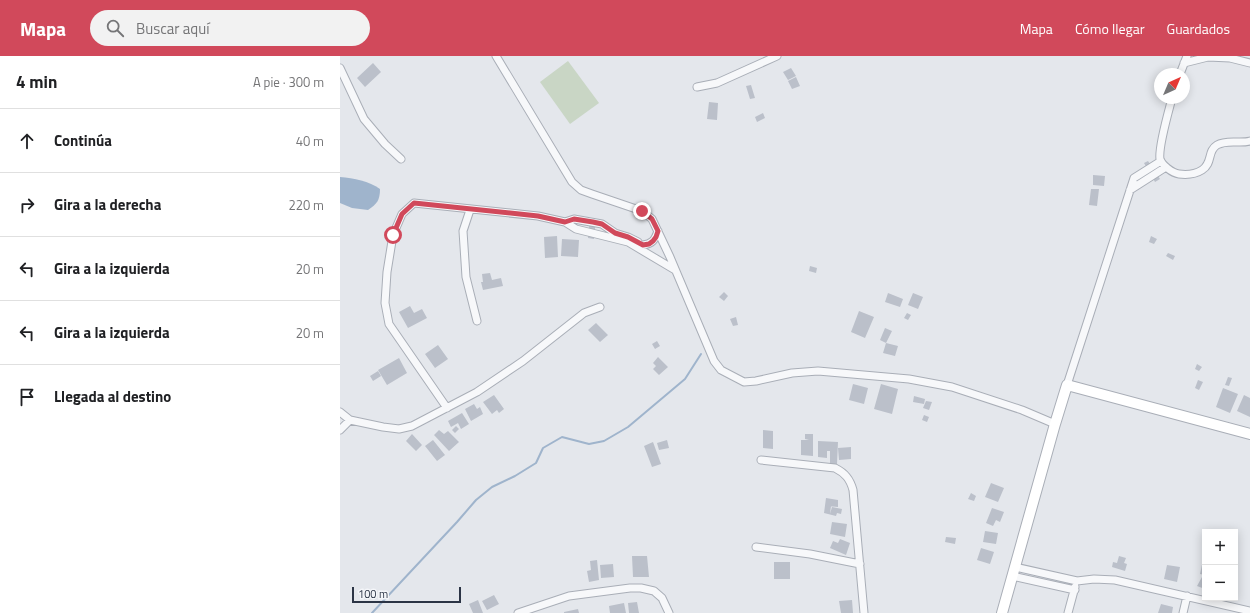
<!DOCTYPE html>
<html lang="es">
<meta charset="utf-8">
<style>
body{margin:0;font-family:"Titillium Web",sans-serif;background:#f2f2f2;color:#202124}
.controls{position:absolute;right:12px;bottom:12px;display:grid;overflow:hidden;border-radius:0px;box-shadow:0 2px 10px #0003}
.controls button{width:36px;height:36px;display:grid;place-items:center;padding:0;border:0;border-bottom:1px solid #e0e0e0;background:#fff;color:#202124;font:20px sans-serif}
.compass{position:absolute;left:814px;top:12px;width:36px;height:36px;border-radius:50%;background:#fff;box-shadow:0 2px 10px #0003;rotate:44deg}
.scale{position:absolute;left:12px;bottom:10px;width:109px;box-sizing:border-box;padding-left:4px;border:2px solid #2b3445;border-top:0;font-size:11px;line-height:14px;white-space:nowrap;color:#2b3445;-webkit-text-stroke:3px #f4f6f9;paint-order:stroke}
.stop{position:absolute;width:12px;height:12px;margin:-9px;border:3px solid #d1495b;border-radius:50%;background:#fff}
.stop.end{background:#d1495b;border-color:#fff;box-shadow:0 1px 4px #0008}
.list{margin:0;padding:0;list-style:none}
h2{display:flex;justify-content:space-between;align-items:center;height:52px;margin:0;padding:0 16px;font-size:17px}
h2 small{font-size:13px;font-weight:400;color:#757577}
.list li{display:grid;grid-template-columns:26px 1fr auto;gap:12px;align-items:center;box-sizing:border-box;height:64px;padding:0 16px;border-top:1px solid #e0e0e0}
.list b{display:block;font-size:15px;white-space:nowrap}
.list em{font-size:13px;font-style:normal;color:#757577}
.icon{flex:none;width:22px;height:22px;fill:none;stroke:currentColor;stroke-width:2;stroke-linecap:round;stroke-linejoin:round}
.map{position:relative;flex:none;width:910px;height:557px;overflow:hidden}
header{display:flex;align-items:center;gap:24px;box-sizing:border-box;height:56px;padding:0 20px;background:#d1495b;color:#fff}
header strong{font-size:19px}
nav{display:flex;gap:22px;margin-inline-start:auto;font-size:14px}
.search{width:280px;height:36px;background:#f2f2f2;display:flex;align-items:center;gap:10px;box-sizing:border-box;padding:0 14px;border-radius:22px;color:#757577;font-size:15px}
main{display:flex}
aside{flex:1;background:#fff}
.map>svg:first-child{display:block}
.green{fill:#c9d6c5}
.water{fill:#9fb4cc}
.lines{fill:none;stroke-linecap:round;stroke-linejoin:round}
.stream{stroke:#9fb4cc;stroke-width:2}
.building{fill:#bbc0ca}
.street-casing{stroke:#a9aeb7;stroke-width:9}
.secondary-casing{stroke:#a9aeb7;stroke-width:12}
.street{stroke:#f7f8fa;stroke-width:7}
.secondary{stroke:#fff;stroke-width:10}
.route{stroke:#d1495b;stroke-width:5}
</style>
<header>
<strong>Mapa</strong>
<div class="search"><svg class="icon" aria-label="search" viewBox="0 0 24 24"><circle cx="10" cy="10" r="6"/><path d="M15 15l6 6"/></svg>Buscar aquí</div>
<nav><a>Mapa</a><a>Cómo llegar</a><a>Guardados</a></nav>
</header>
<main>
<aside>
<h2>4 min<small>A pie · 300 m</small></h2>
<ul class="list">
<li><svg class="icon" aria-label="ahead" viewBox="0 0 24 24"><path d="M12 20V5M6 11l6-6 6 6"/></svg><div><b>Continúa</b></div><em>40 m</em></li>
<li><svg class="icon" aria-label="right" viewBox="0 0 24 24"><path d="M7 20v-9h11M14 6l5 5-5 5"/></svg><div><b>Gira a la derecha</b></div><em>220 m</em></li>
<li><svg class="icon" aria-label="left" viewBox="0 0 24 24"><path d="M17 20v-9H6M10 6l-5 5 5 5"/></svg><div><b>Gira a la izquierda</b></div><em>20 m</em></li>
<li><svg class="icon" aria-label="left" viewBox="0 0 24 24"><path d="M17 20v-9H6M10 6l-5 5 5 5"/></svg><div><b>Gira a la izquierda</b></div><em>20 m</em></li>
<li><svg class="icon" aria-label="arrive" viewBox="0 0 24 24"><path d="M6 21V4h12l-3 4 3 4H6"/></svg><div><b>Llegada al destino</b></div></li>
</ul>
</aside>
<div class="map">
<svg width="910" height="557" viewBox="0 0 910 557">
<rect width="100%" height="100%" fill="#e4e7ec"/>
<path class="green" d="M228 5 259 47 230 68 200 26Z"/>
<path class="water" d="M0 121C14 122 29 125 40 133 40 144 37 148 28 154L12 152 0 147Z"/>
<g class="lines">
<path class="stream" d="M32 557 117 466 136 444 152 431 175 420 196 407 203 392 222 381 249 388 264 385 288 371 345 323 361 298"/>
</g>
<path class="building" d="M33 7 41 16 25 31 17 22Z
M451 12 456 20 448 24 443 16Z
M456 21 460 30 452 33 448 25Z
M411 29 415 42 410 43 406 30Z
M369 46 378 47 377 64 367 63Z
M423 57 425 62 417 66 415 61Z
M808 105 820 123 815 126 804 107Z
M753 119 765 120 764 130 753 129Z
M751 133H759L757 150 749 149Z
M250 162 256 163 254 183 248 182Z
M217 180 218 201 205 202 204 181Z
M811 180 817 183 814 188 809 186Z
M222 183 239 184 238 201 221 200Z
M828 197 835 200 833 204 826 200Z
M470 210 477 212 476 217 469 215Z
M150 217 152 224 161 222 163 230 143 234 141 226H143L142 218Z
M384 236 388 240 384 245 379 241Z
M548 237 563 243 560 251 545 246Z
M573 237 583 241 578 253 568 249Z
M70 250 74 257 82 253 87 262 68 272 59 256Z
M519 255 534 261 525 282 511 276Z
M567 257 571 259 568 264 564 262Z
M396 261 398 269 393 270 390 263Z
M256 267 268 279 260 286 248 274Z
M545 272 552 275 546 287 540 284Z
M317 285 320 290 315 293 312 288Z
M546 287 558 290 555 300 543 297Z
M98 289 108 303 95 312 85 298Z
M318 301 328 311 319 319 313 313 316 310 313 307Z
M59 302 67 317 47 329 38 314Z
M857 308 862 311 859 315 855 313Z
M38 315 41 320 33 325 30 320Z
M888 321 892 322 889 330 885 329Z
M858 324 863 326 859 334 855 332Z
M513 328 528 332 524 348 509 344Z
M541 328 558 333 552 358 534 353Z
M883 332 898 338 890 357 876 351Z
M154 339 164 353 159 357 157 354 152 358 143 346Z
M904 339 910 342V361L897 355Z
M574 340 585 343 584 348 573 346Z
M586 345 592 346 589 354 583 352Z
M134 348 137 353 140 351 143 358 131 365 125 353Z
M122 357 129 368 121 373 118 367 111 371 108 365Z
M584 359 589 361 587 366 582 364Z
M116 370 119 373 115 377 112 374Z
M99 374 104 378 108 375 119 386 109 395 94 379Z
M423 374 433 375V393L423 392Z
M72 378 82 389 76 395 66 385Z
M465 378H473V400L461 399V384H469L465 383Z
M93 384 105 399 97 405 85 390Z
M327 384 329 392 319 394 317 387Z
M478 385 498 386 497 408H490V395H487V402L478 401Z
M313 386 321 408 312 411 304 390Z
M511 391V403L499 404 498 392Z
M651 427 664 432 658 446 645 441Z
M631 437 636 440 634 445 628 443Z
M486 442 498 444V451L488 450H491L490 458 492 451 502 453 501 458 497 457 496 460 484 457Z
M652 452 664 456 660 466 656 464 653 470 646 467Z
M492 466 507 468 505 481 490 478Z
M645 475 658 477 656 488 643 486Z
M606 481 616 482 615 488 605 486Z
M500 483 510 487 506 499 490 492 493 485 498 487Z
M641 492 654 496 650 508 637 504Z
M292 500H307L309 521H293Z
M779 500 786 502 784 507 787 508 785 515 772 511 773 506 777 507Z
M257 504 259 524 249 526 247 515 251 514 250 505Z
M863 504H865V519L860 518Z
M434 506H450V523H434Z
M273 508 274 521 261 522 260 509Z
M827 509 840 511 837 526 824 523Z
M862 521 865 522V533L857 530Z
M154 539 159 548 147 554 142 545Z
M138 544 143 557H133L129 548Z
M512 544 513 557H501L499 545Z
M297 546 299 557H289L288 547Z
M284 547 286 557H270L269 550Z
M821 548 833 551 832 557H818Z
M238 553 239 557H224V556Z"/>
<g class="lines">
<defs>
<path id="street" d="M156 0 232 126 241 134 252 138 302 155 312 163 330 201 374 305 381 314 404 326 416 325 452 317 478 315 569 323 612 331 682 354 715 368
M844 7 868 1 890 2 910 7
M0 12 24 63 45 88 61 103
M840 18 847 0
M357 31 377 27 437 0
M832 42C829 54 818 91 820 103 822 109 832 117 839 118 847 119 854 119 862 114 873 107 867 95 877 89 887 83 900 88 910 85
M790 134 826 111
M130 154 123 175 126 221 137 265
M225 166 234 163 262 168 275 177 288 181 298 186
M303 189C312 188 315 184 318 175
M727 329 794 122 821 105
M107 352 49 268 45 247 47 216 53 179 62 158 74 147 198 160 225 166 236 173 288 186 335 214
M0 356 10 364 43 371 59 373 72 370 137 336 183 305 244 257 260 251
M0 374 10 364
M421 404 495 412C505 417 510 423 513 434L524 557
M416 491 470 498 520 508
M675 511 737 525 754 523 775 524 910 555
M672 520 735 534
M178 557 229 540 290 532H301L314 535 322 542 329 557
M728 557 735 531
M843 557 847 540"/>
<path id="secondary" d="M662 557 715 368 727 329 910 378"/>
</defs>
<use href="#street" class="street-casing"/>
<use href="#secondary" class="secondary-casing"/>
<use href="#street" class="street"/>
<use href="#secondary" class="secondary"/>
</g>
<g class="lines">
<path class="route" d="M53 179 62 158 74 147 198 160 225 166 234 163 253 166 262 168 275 177 288 181 303 189 309 188 313 185 316 181 318 175 312 163 302 155"/>
</g>
</svg>
<div class="controls">
<button>+</button>
<button>−</button>
</div>
<svg class="compass" viewBox="-18 -18 36 36"><path d="M0-13l5 13h-10z" fill="#e53935"/><path d="M0 13l5-13h-10z" fill="#757577"/></svg>
<div class="scale">100 m</div>
<div class="stop" style="left:53px;top:179px"></div>
<div class="stop end" style="left:302px;top:155px"></div>
</div>
</main>
